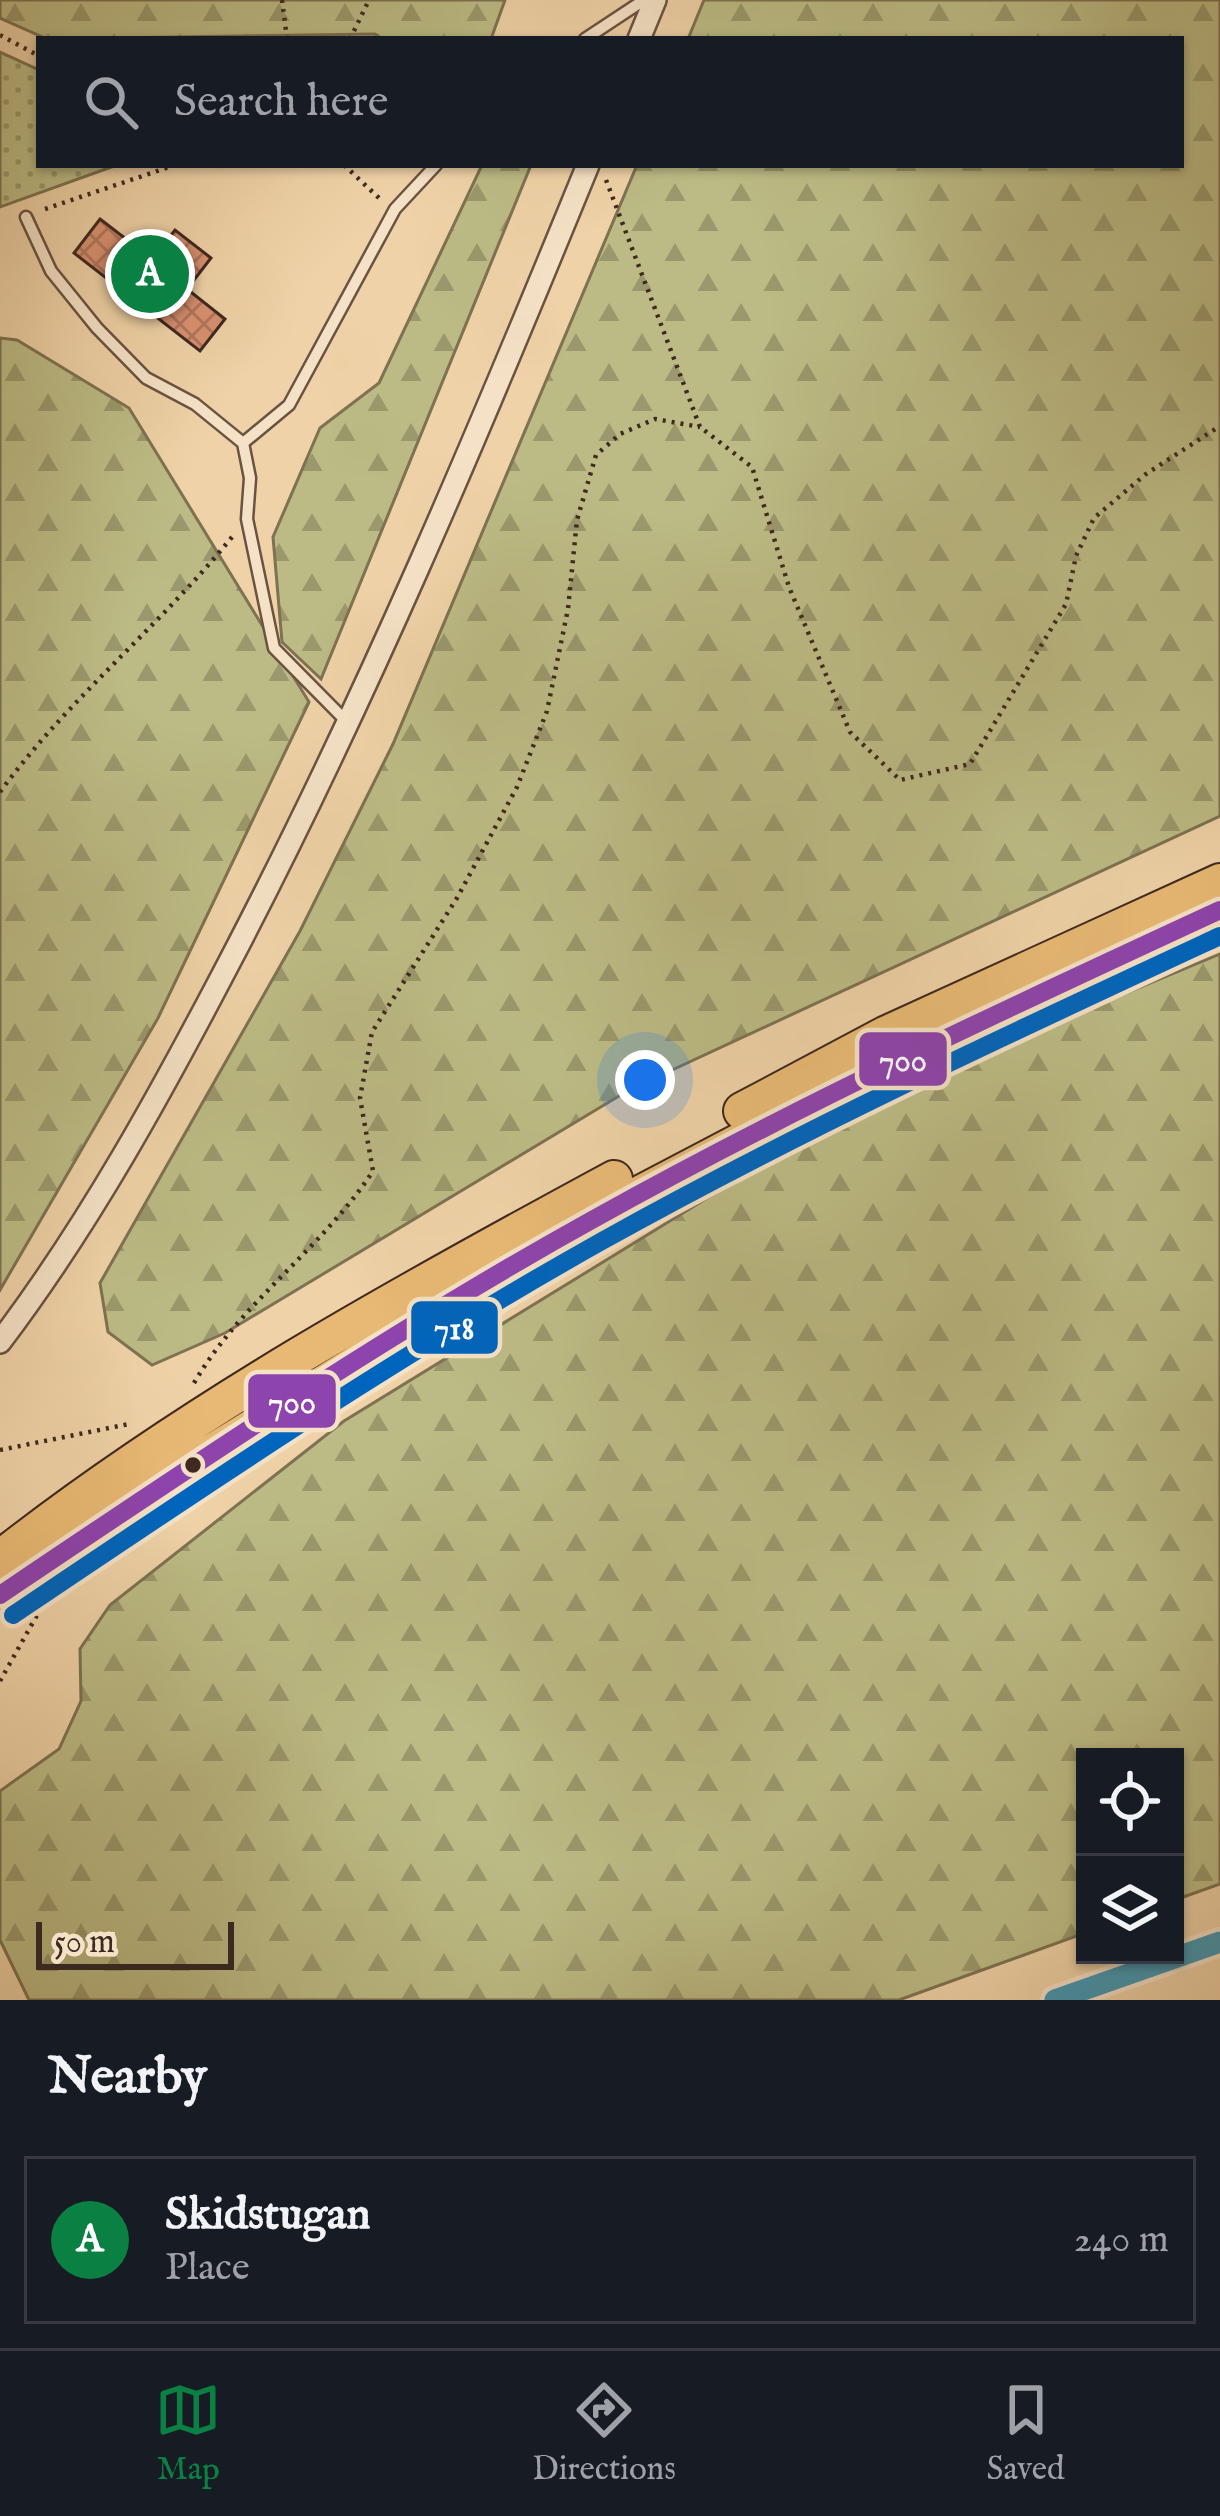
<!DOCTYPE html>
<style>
body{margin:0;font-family:"IM FELL English",serif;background:#20242c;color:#f1f3f6}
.controls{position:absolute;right:36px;bottom:36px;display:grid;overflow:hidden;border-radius:0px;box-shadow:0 3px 9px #0004}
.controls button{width:108px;height:108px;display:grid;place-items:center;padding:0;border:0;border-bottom:3px solid #363941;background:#171b24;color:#f1f3f6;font:60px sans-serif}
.scale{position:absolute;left:36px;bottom:30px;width:198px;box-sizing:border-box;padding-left:12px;border:6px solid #3e2920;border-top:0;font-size:33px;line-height:42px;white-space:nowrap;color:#3e2920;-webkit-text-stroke:9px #f5e2c6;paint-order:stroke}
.you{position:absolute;left:645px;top:1080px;width:42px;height:42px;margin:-30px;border:9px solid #fff;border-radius:50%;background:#1a73e8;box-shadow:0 0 0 18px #1a73e833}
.badge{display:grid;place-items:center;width:78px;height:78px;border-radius:50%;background:#0b8043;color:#fff;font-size:39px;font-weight:700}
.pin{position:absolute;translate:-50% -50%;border:6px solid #fff;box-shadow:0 3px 12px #0006}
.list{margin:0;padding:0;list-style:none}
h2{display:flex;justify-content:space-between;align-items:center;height:156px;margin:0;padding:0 48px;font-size:51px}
h2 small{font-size:39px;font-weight:400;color:#9ea1a6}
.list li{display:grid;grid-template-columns:78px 1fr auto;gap:36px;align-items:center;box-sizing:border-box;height:168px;margin:0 24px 24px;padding:0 24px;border:3px solid #363941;border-radius:0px}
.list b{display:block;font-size:45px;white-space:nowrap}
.list p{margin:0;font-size:39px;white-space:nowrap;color:#9ea1a6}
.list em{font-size:39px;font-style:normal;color:#9ea1a6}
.icon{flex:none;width:66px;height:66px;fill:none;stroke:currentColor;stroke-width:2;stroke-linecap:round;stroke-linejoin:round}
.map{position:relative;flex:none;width:1220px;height:2000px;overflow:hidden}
.search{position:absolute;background:#171b24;box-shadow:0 3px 9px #0004;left:36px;right:36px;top:36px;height:132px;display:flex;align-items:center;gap:30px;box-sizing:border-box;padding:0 42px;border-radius:0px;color:#9ea1a6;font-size:45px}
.sheet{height:348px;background:#171b24}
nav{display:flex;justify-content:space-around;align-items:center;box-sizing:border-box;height:168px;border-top:3px solid #363941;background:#171b24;font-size:33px;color:#9ea1a6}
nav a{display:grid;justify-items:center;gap:6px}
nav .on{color:#0b8043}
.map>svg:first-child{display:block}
.grass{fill:url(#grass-dots);stroke:#7d7252;stroke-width:3}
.forest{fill:url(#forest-firs);stroke:#7d7252;stroke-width:3}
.building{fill:url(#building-cross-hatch);stroke:#3e2920;stroke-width:3}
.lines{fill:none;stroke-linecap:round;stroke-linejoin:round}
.service-casing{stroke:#6a5342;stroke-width:15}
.minor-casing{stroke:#6a5342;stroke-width:26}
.trunk-casing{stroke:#3e2920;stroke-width:40}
.path{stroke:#3e2920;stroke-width:4.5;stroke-dasharray:3 6;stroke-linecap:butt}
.service{stroke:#f5e2c6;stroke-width:10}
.minor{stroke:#f5e2c6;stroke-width:21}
.trunk{stroke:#e8b974;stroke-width:36}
.bus-1-casing{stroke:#f5e2c6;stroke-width:27}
.bus-2-casing{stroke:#f5e2c6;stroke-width:27}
.bus-1{stroke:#8e44ad;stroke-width:18}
.bus-2{stroke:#0065bd;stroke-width:18}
.rail-1-casing{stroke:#f5e2c6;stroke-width:30}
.rail-1{stroke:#4298b5;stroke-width:21}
.bus-dot{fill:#3e2920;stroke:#f5e2c6;stroke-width:4.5}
.line-badge{stroke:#f5e2c6;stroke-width:4.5}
.badge-label{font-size:33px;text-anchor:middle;font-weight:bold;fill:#fff}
</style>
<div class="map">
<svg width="1220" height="2000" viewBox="0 0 1220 2000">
<defs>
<pattern id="grass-dots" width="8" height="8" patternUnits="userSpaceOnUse" patternTransform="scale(3)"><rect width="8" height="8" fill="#bcbb85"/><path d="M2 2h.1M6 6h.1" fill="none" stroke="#9a986c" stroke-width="1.8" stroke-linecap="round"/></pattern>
<pattern id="forest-firs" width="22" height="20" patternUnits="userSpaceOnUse" patternTransform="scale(3)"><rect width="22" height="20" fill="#bcbb85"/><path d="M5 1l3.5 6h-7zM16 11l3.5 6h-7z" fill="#9a986c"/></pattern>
<pattern id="building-cross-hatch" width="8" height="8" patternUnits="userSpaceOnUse" patternTransform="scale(3)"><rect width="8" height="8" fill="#d89171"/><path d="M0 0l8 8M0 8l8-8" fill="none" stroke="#b1765c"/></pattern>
</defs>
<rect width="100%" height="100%" fill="#efd2a7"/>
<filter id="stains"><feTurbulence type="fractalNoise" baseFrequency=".00167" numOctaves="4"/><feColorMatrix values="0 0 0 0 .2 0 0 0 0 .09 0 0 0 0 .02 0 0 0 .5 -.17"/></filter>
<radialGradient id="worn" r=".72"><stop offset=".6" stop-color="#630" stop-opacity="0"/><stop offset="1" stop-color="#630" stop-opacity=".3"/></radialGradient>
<path class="grass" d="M0 52 39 70V165H117L0 207Z"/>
<path class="forest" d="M0 0H505L491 39H382L375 34 47 39 0 18Z
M704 0H1220V816L629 1090 225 1333 152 1365 108 1332 100 1283 300 931 393 744 637 165H1181V39H688Z
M482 165H531L321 679 282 642 273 537 320 428 379 383Z
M0 338 17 340 129 408 309 702 158 1018 0 1290Z
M1220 954V1884L1175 1900V1757H1085V1933L899 2000H29L0 1940V1791L59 1749 81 1701 80 1649 110 1605 344 1421 709 1197 934 1073Z"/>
<path class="building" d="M100 219 152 259 175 230 211 258 187 289 225 319 200 351 74 253Z"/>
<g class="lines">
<defs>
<path id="service" d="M585 39 644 0
M26 217 51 271 97 328 146 378 195 404 243 443
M348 723 274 648 247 519 250 478 243 443 289 405 395 209 436 165"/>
<path id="minor" d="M639 39 655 0
M0 1342C90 1223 161 1093 230 961 365 703 478 434 588 165"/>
<path id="trunk" d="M742 1111 887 1034 1220 882
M0 1559C188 1411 403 1293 614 1179
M0 1595 203 1458 589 1221 901 1057 1220 910"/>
</defs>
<use href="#service" class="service-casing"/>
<use href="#minor" class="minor-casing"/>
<use href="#trunk" class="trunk-casing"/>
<path class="path" d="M282 0 287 39
M0 35 39 56
M350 39 369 0
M344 165 379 198
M606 180 700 427 752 467 789 587 850 732 900 780 970 764 1066 604 1076 556 1094 518 1146 474 1220 426
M45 209 175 165
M0 792C69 698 159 627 232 537
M194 1383C241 1302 322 1249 373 1171L360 1098 372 1032 457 898 517 787 547 711 568 609 577 520 596 455 620 434 655 419 700 427
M0 1450 129 1424
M0 1681 41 1608"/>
<use href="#service" class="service"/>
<use href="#minor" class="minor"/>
<use href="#trunk" class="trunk"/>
<defs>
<path id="bus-1" d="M0 1595C193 1465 388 1333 592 1220 796 1106 1008 1008 1220 910"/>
<path id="bus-2" d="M13 1615C206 1485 400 1354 602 1241 803 1129 1011 1033 1220 936"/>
</defs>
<use href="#bus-1" class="bus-1-casing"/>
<use href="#bus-2" class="bus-2-casing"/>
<use href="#bus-1" class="bus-1"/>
<use href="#bus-2" class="bus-2"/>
<defs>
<path id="rail-1" d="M1055 2000 1220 1942"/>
</defs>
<use href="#rail-1" class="rail-1-casing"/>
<use href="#rail-1" class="rail-1"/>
</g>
<circle class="bus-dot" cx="193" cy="1465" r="10"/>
<g class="line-badge">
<rect x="857" y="1030" width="92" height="58" rx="12" fill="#8e44ad"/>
<rect x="409" y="1299" width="91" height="57" rx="12" fill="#0065bd"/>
<rect x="246" y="1372" width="92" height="58" rx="12" fill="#8e44ad"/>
</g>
<g class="badge-label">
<text x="903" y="1071">700</text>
<text x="454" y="1339">718</text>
<text x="292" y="1413">700</text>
</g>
<rect width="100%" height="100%" filter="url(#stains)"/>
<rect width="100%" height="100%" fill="url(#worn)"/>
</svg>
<div class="controls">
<button><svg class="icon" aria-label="locate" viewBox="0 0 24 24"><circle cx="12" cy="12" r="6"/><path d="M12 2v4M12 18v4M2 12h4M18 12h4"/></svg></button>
<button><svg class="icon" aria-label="layers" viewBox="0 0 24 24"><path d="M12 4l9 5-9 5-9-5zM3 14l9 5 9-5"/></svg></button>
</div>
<div class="scale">50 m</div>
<div class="you"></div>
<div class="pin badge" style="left:150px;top:274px">A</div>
<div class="search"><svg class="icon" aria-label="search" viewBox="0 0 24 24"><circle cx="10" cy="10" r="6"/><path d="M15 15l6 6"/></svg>Search here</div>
</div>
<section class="sheet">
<h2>Nearby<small></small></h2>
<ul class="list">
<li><span class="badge">A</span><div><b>Skidstugan</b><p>Place</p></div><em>240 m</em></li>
</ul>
</section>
<nav>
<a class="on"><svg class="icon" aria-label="map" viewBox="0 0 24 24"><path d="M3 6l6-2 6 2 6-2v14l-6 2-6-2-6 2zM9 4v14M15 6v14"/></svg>Map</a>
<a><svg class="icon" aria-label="directions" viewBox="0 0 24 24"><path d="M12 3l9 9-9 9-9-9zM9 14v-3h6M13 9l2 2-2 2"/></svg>Directions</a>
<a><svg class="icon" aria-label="saved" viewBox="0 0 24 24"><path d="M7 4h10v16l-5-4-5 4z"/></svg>Saved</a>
</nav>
